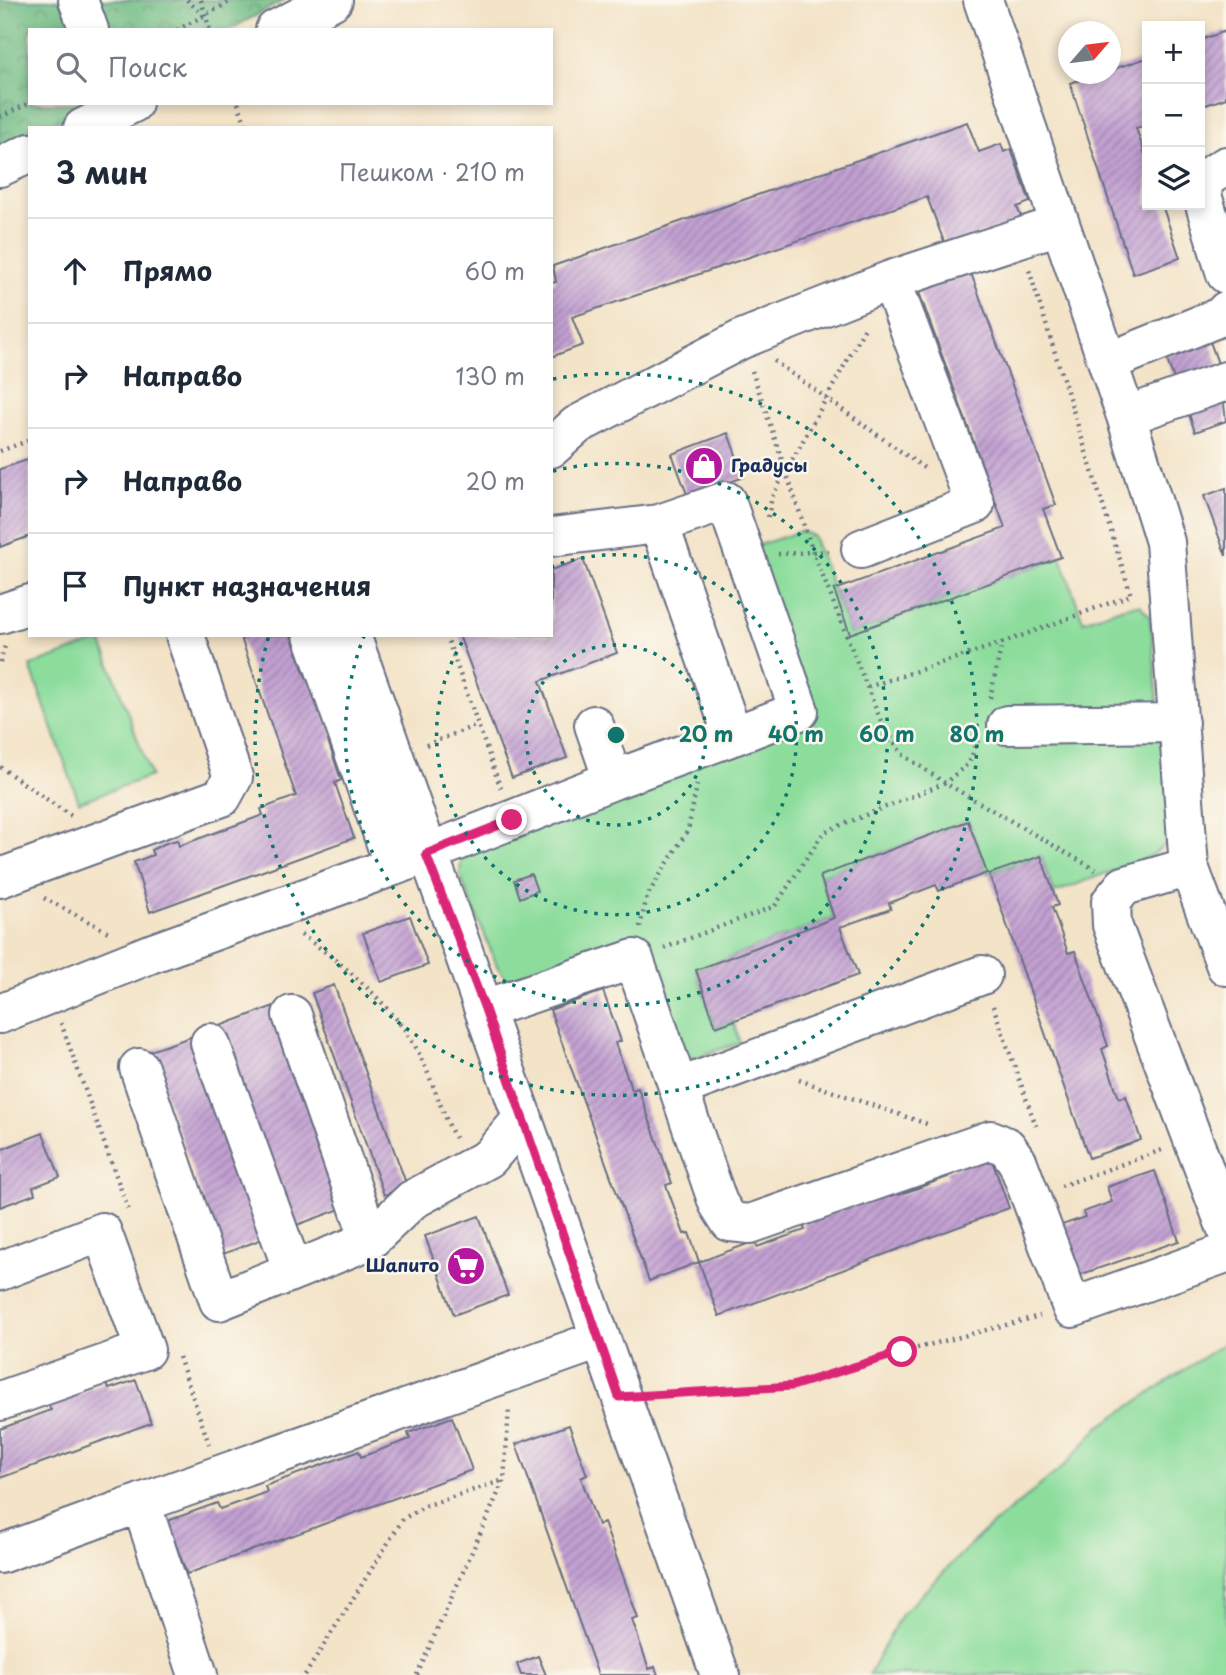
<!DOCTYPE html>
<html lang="ru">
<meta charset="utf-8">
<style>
body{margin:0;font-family:"Playpen Sans",sans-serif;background:#f2f2f3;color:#1f2937}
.controls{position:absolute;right:21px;top:21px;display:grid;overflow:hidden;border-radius:0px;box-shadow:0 4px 10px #0003}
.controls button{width:63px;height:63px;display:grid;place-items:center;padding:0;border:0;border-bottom:2px solid #e0e1e3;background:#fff;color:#1f2937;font:35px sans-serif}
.compass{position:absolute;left:1058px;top:21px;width:63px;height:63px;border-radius:50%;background:#fff;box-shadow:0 4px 10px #0003;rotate:62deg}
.stop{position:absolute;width:21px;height:21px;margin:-16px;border:5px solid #db2777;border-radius:50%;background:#fff}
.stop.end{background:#db2777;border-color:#fff;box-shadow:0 2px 7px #0008}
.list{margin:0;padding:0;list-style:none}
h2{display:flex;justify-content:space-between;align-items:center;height:91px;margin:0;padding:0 28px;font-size:30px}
h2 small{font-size:23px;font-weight:400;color:#747a83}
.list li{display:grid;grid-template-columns:46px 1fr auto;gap:21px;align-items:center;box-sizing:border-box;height:105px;padding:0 28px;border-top:2px solid #e0e1e3}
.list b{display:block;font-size:26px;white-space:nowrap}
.list em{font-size:23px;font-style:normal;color:#747a83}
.icon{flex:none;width:38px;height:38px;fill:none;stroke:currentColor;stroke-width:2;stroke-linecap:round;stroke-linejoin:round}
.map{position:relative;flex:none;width:1226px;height:1675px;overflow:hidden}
.search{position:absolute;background:#fff;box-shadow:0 4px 10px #0003;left:28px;top:28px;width:525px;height:77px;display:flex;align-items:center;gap:18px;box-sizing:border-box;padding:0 24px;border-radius:0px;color:#747a83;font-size:26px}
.panel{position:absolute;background:#fff;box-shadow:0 4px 10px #0003;left:28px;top:126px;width:525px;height:511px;border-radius:0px}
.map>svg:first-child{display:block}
.grass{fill:#8cdd9c;stroke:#54867d;stroke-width:2}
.forest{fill:url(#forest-crowns);stroke:#467671;stroke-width:2}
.building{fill:url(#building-hatch)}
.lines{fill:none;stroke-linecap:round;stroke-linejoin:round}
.minor-casing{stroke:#676e83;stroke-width:42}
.path{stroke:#676e83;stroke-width:4.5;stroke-dasharray:2 5;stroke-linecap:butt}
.minor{stroke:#fff;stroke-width:38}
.route{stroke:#db2777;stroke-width:9}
.ring{fill:none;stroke:#0f766e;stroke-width:3.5;stroke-dasharray:3.5 7}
.labels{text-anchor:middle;stroke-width:5;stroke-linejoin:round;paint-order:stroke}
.poi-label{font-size:18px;font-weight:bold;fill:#1b2f5e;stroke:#fbf7ec;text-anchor:start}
.centre{fill:#0f766e;stroke:#fbf7ec;stroke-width:3.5}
.ring-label{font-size:21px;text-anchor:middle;font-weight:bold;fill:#0f766e;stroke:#fbf7ec;stroke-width:5;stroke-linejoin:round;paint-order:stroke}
</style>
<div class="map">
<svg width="1226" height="1675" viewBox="0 0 1226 1675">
<defs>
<pattern id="forest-crowns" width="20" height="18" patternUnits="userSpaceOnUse" patternTransform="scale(1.75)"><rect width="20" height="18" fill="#71bc84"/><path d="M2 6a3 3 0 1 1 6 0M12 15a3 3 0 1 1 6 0" fill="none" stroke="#5c996f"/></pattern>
<pattern id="building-hatch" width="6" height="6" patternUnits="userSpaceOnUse" patternTransform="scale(1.75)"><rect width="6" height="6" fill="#c2a0d1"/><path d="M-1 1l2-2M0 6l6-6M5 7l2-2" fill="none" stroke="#9d83ad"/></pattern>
</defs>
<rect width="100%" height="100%" fill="#fbf7ec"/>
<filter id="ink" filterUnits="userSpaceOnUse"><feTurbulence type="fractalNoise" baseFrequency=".0143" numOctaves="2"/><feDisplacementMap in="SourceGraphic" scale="14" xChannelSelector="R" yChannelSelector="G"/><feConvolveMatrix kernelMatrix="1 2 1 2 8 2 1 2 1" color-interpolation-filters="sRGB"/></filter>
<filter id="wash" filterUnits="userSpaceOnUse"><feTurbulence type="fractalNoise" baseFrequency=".00686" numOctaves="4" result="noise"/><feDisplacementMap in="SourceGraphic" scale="28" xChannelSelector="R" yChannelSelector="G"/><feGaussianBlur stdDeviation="1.57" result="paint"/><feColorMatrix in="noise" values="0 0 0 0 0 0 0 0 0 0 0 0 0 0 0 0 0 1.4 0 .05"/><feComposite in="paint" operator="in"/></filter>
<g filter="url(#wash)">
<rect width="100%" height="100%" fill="#f3e3c7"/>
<path class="grass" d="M801 531 813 536 850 634 1061 557 1083 621 1127 606 1140 605 1150 617 1170 828 1165 845 1151 856 1054 893 1041 856 987 873 968 821 820 876 834 918 696 970 716 1027 733 1021 740 1043 686 1060 671 1048 631 935 514 980 506 978 498 968 460 875 461 863 468 854 799 711 744 550Z
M101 640 151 776 79 802 30 666Z
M1226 1342V1675H869L900 1616 978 1537 1065 1465 1099 1427Z"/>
<path class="forest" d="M0 0H65L77 30H30V103H85C72 117 48 128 30 128V134L0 149Z
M90 0H285L229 30H102Z"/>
<g id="blocks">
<path class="building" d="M1226 31V98L1200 107V40Z
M1147 58V125L1136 128 1147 161V205H1162L1180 258 1133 274 1070 83 1100 74H1110V70Z
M967 122 979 152 1001 144 1004 152 1011 149 1030 202 1017 207 1022 219 946 247 927 197 572 317 583 345 551 357V283L556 282 553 266Z
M968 265 1056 505 1043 509 1061 557 850 634 834 590 1005 528 916 284Z
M1209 339 1220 369 1176 384 1165 355Z
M1223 396 1226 421 1195 432 1187 408Z
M728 433 744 477 688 497 672 454Z
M30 459V536L0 547V469Z
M1226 488V556L1204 496Z
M583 559 617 653 540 681 567 758 512 778 459 635H551V570Z
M240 635H291L306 678 312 675 334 739 328 741 341 780 335 783 354 838 150 912 134 862 153 855 151 850 166 843 177 840 179 846 263 815 261 809 296 796Z
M968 821 987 873 939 891 936 885 889 903 891 909 840 927 858 975 716 1027 696 970 834 918 820 876Z
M1041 856 1058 905 1052 907 1068 953 1075 951 1108 1046 1102 1049 1119 1098 1126 1096 1141 1140 1089 1158 989 874Z
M531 874 537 891 520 898 514 880Z
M410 916 428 965 381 982 363 933Z
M334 985 407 1186 384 1195 312 993Z
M603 991 621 1041 615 1043 632 1090 638 1088 672 1183 666 1185 684 1234 689 1233 699 1262 649 1281 550 1010Z
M274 1006 346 1207 289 1228 217 1027Z
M199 1034 273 1235 223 1254 150 1051Z
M43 1133 60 1177 33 1187 35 1194 0 1207V1150Z
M990 1155 1009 1208 719 1316 699 1262 755 1241 757 1247 805 1230 803 1224 897 1189 899 1195 948 1177 946 1171Z
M1155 1171 1179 1241 1079 1275 1062 1225 1085 1217 1083 1212 1112 1202 1107 1187Z
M479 1216 508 1295 454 1315 425 1236Z
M136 1380 151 1423 0 1478V1429L51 1410 48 1404 106 1383 109 1389Z
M452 1417 472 1470 187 1574 167 1521 217 1503 220 1509 267 1492 265 1486 359 1451 361 1457 410 1439 408 1433Z
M569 1425 587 1475 581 1478 598 1525 604 1523 638 1618 632 1620 649 1669 655 1667 658 1675H598L516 1444Z
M538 1656 546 1675H521L517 1664Z"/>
</g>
</g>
<g filter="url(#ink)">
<use href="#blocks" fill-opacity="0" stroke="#676e83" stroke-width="2"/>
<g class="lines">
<defs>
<path id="minor" d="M78 0 89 30
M983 0 1126 416 1165 542 1189 867 1226 966
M275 30 333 0
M83 128 133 103
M1226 166 1204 179 1202 195 1226 274
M0 167 30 153
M891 280 1059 225
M1108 362 1222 316 1226 311
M1126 416 1226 381
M551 448 577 425 742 339 891 280 975 504 861 549
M659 524 726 501 799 711 733 736
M551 537 659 524 733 736 613 780
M0 614 30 604
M313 635 394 866
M351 635 720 1675
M1007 725 1179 723
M1189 867 1124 886 1111 902 1112 925 1226 1227
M0 878 222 797 233 777 185 635
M485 1009 634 959 718 1203 730 1222 750 1224 991 1140 1007 1147 1018 1163 1072 1308 1226 1253
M0 1014 150 954 394 866 613 780 594 725
M292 1015 370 1240
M210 1043 293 1271
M139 1068 219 1301 370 1240 412 1200 489 1158 523 1118
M678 1088 982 975
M0 1271 102 1232 145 1350 0 1401
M0 1554 141 1503
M198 1675 141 1503 599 1340"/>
</defs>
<use href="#minor" class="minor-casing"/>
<path class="path" d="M187 0 202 14
M201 0 210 30
M177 30 233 0
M238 103 247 128
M0 117 30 103
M774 361 924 468
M752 371 813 552 882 724 902 754 945 783 1096 870
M0 451 30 440
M768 517 772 497 866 326
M778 554 829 551
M446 635 501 789
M0 662 5 646
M868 687 1002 643
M990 698 1002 643 1131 595 1029 270
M426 745 477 725
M0 767 71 816
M44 898 110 933
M640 927 647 896 688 830 697 785
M301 935C337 958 384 999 408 1035 429 1066 438 1105 455 1138
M664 948 775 906 824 832 945 783 969 763 978 740
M993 1006 1036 1126
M61 1023 128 1209
M799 1080 930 1125
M1061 1186 1162 1150
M179 1357 209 1444
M657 1395 792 1386 902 1352 1040 1316
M305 1675 403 1519 425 1506 504 1480
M417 1675 504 1480 509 1408"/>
<use href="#minor" class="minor"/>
</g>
</g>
<g class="lines" filter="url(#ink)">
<path class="route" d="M512 820 426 854 485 1009 619 1397 792 1386 902 1352"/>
</g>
<g class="ring">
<circle cx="616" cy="735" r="90"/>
<path d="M551 567A180 180 0 1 1 466 636"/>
<path d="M553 471A271 271 0 1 1 364 636"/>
<path d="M553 379A361 361 0 1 1 269 635"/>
</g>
<defs>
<symbol id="shop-disc" viewBox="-11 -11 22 22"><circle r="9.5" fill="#b5179e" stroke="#fbf7ec"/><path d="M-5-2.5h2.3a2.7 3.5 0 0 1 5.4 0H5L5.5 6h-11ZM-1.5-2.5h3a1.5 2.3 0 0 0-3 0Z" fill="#fff"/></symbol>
<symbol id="supermarket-disc" viewBox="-11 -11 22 22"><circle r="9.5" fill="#b5179e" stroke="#fbf7ec"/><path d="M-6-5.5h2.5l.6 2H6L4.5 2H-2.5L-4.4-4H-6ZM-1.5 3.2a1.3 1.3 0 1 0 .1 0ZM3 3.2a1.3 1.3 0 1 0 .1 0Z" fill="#fff"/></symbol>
</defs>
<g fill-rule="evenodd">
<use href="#shop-disc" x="682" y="444" width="44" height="44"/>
<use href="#supermarket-disc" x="444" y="1244" width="44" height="44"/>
</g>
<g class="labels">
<g class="poi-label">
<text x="731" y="472">Градусы</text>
<text x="439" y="1272" text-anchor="end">Шапито</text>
</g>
</g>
<circle cx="616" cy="735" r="10" class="centre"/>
<g class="ring-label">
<text x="706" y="742">20 m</text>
<text x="796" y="742">40 m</text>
<text x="887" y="742">60 m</text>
<text x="977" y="742">80 m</text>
</g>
</svg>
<div class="controls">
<button>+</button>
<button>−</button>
<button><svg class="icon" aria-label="layers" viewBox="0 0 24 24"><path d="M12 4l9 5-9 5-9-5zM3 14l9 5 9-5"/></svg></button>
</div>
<svg class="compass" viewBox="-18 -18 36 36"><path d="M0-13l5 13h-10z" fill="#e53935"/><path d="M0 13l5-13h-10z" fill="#747a83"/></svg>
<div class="stop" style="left:902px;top:1352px"></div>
<div class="stop end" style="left:512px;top:820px"></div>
<div class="search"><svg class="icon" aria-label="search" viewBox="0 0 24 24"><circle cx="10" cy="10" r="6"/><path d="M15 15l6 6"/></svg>Поиск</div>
<section class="panel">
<h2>3 мин<small>Пешком · 210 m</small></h2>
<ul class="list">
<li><svg class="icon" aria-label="ahead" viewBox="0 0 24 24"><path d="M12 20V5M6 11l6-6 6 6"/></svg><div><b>Прямо</b></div><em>60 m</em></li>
<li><svg class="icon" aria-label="right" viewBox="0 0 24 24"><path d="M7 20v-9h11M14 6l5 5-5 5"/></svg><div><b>Направо</b></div><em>130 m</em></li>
<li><svg class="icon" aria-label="right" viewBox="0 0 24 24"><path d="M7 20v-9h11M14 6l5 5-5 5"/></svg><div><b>Направо</b></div><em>20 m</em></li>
<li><svg class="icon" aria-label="arrive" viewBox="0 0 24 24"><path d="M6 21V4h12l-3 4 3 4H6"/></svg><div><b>Пункт назначения</b></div></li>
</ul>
</section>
</div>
